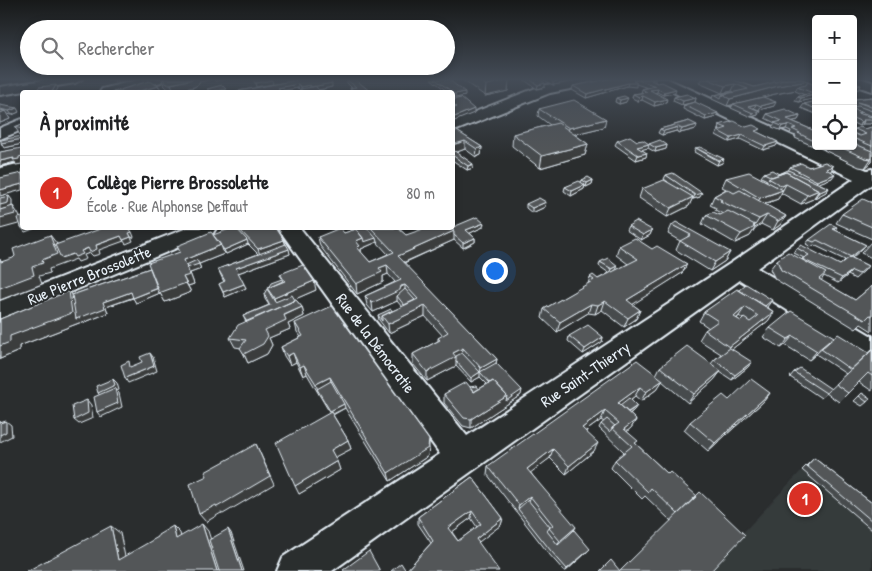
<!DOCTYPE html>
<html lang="fr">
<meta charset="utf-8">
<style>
body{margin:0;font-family:"Patrick Hand",sans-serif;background:#f6f6f6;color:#202124}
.controls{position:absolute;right:15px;top:15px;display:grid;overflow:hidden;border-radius:5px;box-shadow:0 2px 8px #0003}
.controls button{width:45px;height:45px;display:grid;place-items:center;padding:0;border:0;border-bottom:1px solid #e0e0e0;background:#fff;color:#202124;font:25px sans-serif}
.you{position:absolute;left:494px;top:270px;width:18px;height:18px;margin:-12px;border:4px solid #fff;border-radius:50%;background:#1a73e8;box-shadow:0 0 0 8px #1a73e833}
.badge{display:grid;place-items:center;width:32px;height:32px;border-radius:50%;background:#d93025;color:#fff;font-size:16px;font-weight:700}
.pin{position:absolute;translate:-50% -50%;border:2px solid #fff;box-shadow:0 1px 5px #0006}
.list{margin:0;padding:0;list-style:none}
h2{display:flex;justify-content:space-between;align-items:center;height:65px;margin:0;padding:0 20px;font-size:21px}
h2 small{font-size:16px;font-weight:400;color:#757577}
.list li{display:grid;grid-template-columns:32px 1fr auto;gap:15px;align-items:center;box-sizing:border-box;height:75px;padding:0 20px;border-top:1px solid #e0e0e0}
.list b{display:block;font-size:19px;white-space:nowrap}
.list p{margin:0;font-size:16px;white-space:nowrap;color:#757577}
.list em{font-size:16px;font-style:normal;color:#757577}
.icon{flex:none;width:28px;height:28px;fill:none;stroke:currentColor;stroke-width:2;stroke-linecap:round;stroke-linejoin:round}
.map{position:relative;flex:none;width:872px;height:571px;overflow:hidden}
.search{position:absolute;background:#fff;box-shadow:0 2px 8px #0003;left:20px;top:20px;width:435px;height:55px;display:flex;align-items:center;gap:12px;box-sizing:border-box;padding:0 18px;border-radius:28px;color:#757577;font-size:19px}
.panel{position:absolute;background:#fff;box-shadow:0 2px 8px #0003;left:20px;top:90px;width:435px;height:140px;border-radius:5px}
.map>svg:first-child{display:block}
.built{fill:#363a3b}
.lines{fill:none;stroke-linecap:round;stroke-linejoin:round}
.minor-casing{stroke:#e8f1f8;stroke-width:4}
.minor{fill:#2a2d2e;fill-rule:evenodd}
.wall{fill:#474b4d;stroke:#e8f1f8;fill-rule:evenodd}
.shaded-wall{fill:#3a3d3e;stroke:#e8f1f8}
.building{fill:#535759;stroke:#e8f1f8;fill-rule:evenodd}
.labels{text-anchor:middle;stroke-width:4;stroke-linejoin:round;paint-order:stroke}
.street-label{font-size:16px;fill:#e8f1f8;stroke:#2a2d2e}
</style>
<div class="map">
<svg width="872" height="571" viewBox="0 0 872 571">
<rect width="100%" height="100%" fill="#2a2d2e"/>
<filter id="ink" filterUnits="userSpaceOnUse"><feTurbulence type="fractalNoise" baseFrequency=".02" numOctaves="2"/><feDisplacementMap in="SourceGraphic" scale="10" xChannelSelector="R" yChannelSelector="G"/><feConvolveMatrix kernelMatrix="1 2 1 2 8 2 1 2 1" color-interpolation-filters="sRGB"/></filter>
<g filter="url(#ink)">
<path class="built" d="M802 470 872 530V571H707Z"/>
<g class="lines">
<defs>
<path id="minor" d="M50 79H82L75 83 0 95V87Z
M141 79H163L161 82 122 92H100L102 89Z
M579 79H607L600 83 550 93 452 132V121L541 86Z
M650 79H668L867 170 872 169V184L757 268 872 336V361L862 358 740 280 332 571H277L283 557 440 454 278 228H300L467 436 731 263 854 179 652 82Z
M853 79H863L872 82V91L853 85Z
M22 119V130L0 139V128Z
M22 163V174L0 180V168Z
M187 228H216L213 233 0 321V301Z"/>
</defs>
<use href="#minor" class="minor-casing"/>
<use href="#minor" class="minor"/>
</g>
<path class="wall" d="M106 79H125L118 82 107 80Z
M162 79H226L215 81 213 79 199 82V84L194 87 174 91H170L164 85Z
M302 79H341L330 81 332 87 318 90 320 91 326 92H301L300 90 298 88 281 91 233 92Z
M431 79H448L465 96 455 98 452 96V92H448Z
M461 79H507L508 91 485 96Z
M523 79H539L545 87 537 89Z
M542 79H574V81L553 85Z
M608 79H655V82L675 93 663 95 657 92 654 93 666 103 654 106 642 100 638 101 632 98 633 94 641 93 642 89 648 88 636 84V87L627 86 586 98 572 90 573 86Z
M701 79H731L754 87 776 82 773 81 774 79H802L814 85H816V103L813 101 815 98 813 97 812 99 799 102 795 101 797 97 805 95 795 91 796 90 775 94 763 97 774 106 759 110 754 108H753L758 115 751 117 731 108 733 105 727 106 712 99 713 95 734 92 732 91 722 93 699 83Z
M347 80 371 92H351L350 88H352L347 83Z
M674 97 696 98 695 102 682 105 673 101Z
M872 97V116L855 110 861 112 860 114 872 117V122L870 124H862L859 126 853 123V99H855Z
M616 98 626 102 619 104 615 102Z
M816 103V114L801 108 804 104Z
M0 105 19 112 12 115 7 114 10 119 0 123Z
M684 105 718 113 716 117 705 120 683 109Z
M539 109 604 127 574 134 588 144 585 155 540 168 512 146 513 134 550 125 538 116Z
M767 114 800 116 798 120 792 121 815 131 816 145 813 146 795 138 796 136 790 134 791 131 786 129 780 130 772 127 775 123 765 118Z
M689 121 696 129 680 133 676 131 662 135 658 133 660 129Z
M22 124V144L4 148 22 136 20 135 15 127Z
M719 125 759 133 778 142 776 146 763 150 740 139 729 142 716 135 718 131 721 130 718 129Z
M452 128 482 147 481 155 476 157 465 149 457 152 473 168 467 170 452 160Z
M872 128V162L865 168 859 167 824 150 826 146H853V131L855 129H865Z
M617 141H637L649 144 667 145 666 149 655 152 648 148 642 149 646 157 636 160 615 145Z
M696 148 722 163 717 165 694 152Z
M833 166 830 171 832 178 818 183 829 188 826 192 815 197 813 199 801 204 781 193 778 199 764 204 786 216 780 225 773 230 761 224 755 228 750 236 735 243 702 224 706 215H720L723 214 715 210 716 208 710 205 714 196 726 189 722 187 726 178 767 181V180L761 177 764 173 779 174 788 171 790 167Z
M666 175 700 197 693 199H692L689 206 667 217 639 198 642 189 668 182 664 179Z
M582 180H593L592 184 586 187 585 186 584 189 571 196 564 191 565 187 581 182Z
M870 202H872V239L836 223 842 214Z
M526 204 545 207 532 213 526 208Z
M672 225 730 252 725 261 710 271 676 250 680 241 668 234Z
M628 226 652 230 650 235 641 240 626 230Z
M483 227 470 233 475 238V242L463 248 454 240 404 263 497 359 496 363 521 395 471 428 463 426 444 403V394L470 387 479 389 487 384 480 377 471 382 456 366 427 381 413 364V354L438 341V338L443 336 425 316 389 333 379 320 378 315 392 311 402 307 397 301 373 312 367 305 365 296 395 282 388 274 383 276V282L357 294 320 246 318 237 344 233 352 231V229L356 228H398L406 235 451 228ZM377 242 388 254 370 262 361 252V249Z
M837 227 835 230 866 245 862 249 852 258 868 266 864 271 855 279 848 275 838 283 824 276 821 281 855 300 872 286V331L861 324 856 329 775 279 770 269 777 260H802L804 258 794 253 797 248 840 265 845 260 814 245 811 247 806 244 809 240Z
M232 228H276L284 240 290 254 238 273 246 288 225 297 219 284 224 282 218 269 258 254 248 244 226 254 223 251 224 254 199 264 201 269 190 273 194 284 188 286 191 292 165 302 160 293 136 303 133 298 106 307 108 313 80 324 79 323 19 346V351L0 359V319L69 291 72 295 150 268 180 252 213 236Z
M872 241V258L861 253Z
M619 246 652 249 687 264 682 273 632 304 640 310 636 319 624 327 602 310 595 314 588 313 557 332 542 318 544 309 588 284 590 277 598 279 609 273 599 266 600 262 617 270 628 264 616 255Z
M280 274 316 290 295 299 302 307 304 316 288 324 290 329 269 338 272 345 267 354 248 363 241 348 235 347 230 338 246 322 243 316 269 305 265 299 264 294 282 279Z
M739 290 772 300 767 307 774 312 768 321 732 349 748 367 732 380 720 372 714 380 688 403 662 381 657 389 641 401 635 396 630 400 634 410 630 414 636 420 631 428 627 431 636 444 668 474 711 571 671 521 645 496 642 499 611 468 615 460 624 452 599 428 601 424 604 422 601 420 586 431 594 451 566 474 550 458 530 472 574 530 587 552 566 571H564L549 554 487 474 488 466 656 375 660 367 711 364 714 360 721 354 699 340 705 330 709 328 699 321 704 312ZM739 316 743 319 741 321 737 319Z
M295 323 429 448 428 456 390 481 345 408 333 415 348 440 351 449 335 457 340 470 299 494 330 413 307 374 303 376 296 362 290 365 284 356 281 347 301 337 297 332Z
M770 328 834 337 869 353 872 350V391L859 382 839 402 826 393 846 374 816 354 809 360 785 345 781 348 763 337Z
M569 336 603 337 602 342 583 354 568 341Z
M794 372 831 389 821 398 790 377Z
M770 393 763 402 708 451 684 430 690 422 729 400Z
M862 393 867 402 862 406 854 401Z
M814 458 872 503V530L802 470Z
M472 477 503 518 501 525 478 542 406 571 431 543 418 524V517ZM471 518 477 527 458 541 452 532Z"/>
<path class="shaded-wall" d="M116 79H125L118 82Z
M193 79H213L199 82V84L194 87 174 91 171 84Z
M215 79H226L215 81Z
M327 79H341L327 82Z
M567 79H574V81L553 85V82Z
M272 80 273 84 256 87 255 83Z
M509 80 508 91 485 96 486 85Z
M808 81 804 89 797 87 796 90 775 94 727 106 730 99 778 86Z
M332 83V87L313 91 312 87Z
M545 83V87L537 89 538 85Z
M628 83 627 86 586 98 587 94Z
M298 84V88L279 91 278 88Z
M735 84 732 91 722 93 725 86Z
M56 85 58 88 56 92H52Z
M310 85V89L301 91V87Z
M861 85 859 89 853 90V87Z
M159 86 162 92H135Z
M226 89 227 92H211Z
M658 89 657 92 648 94 650 90Z
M676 89 675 93 663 95 664 92Z
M465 92V96L455 98V94Z
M814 95 812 99 799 102 801 98Z
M643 96 642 100 638 101 639 97Z
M628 98 626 102 619 104 620 100Z
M696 98 695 102 682 105 683 101Z
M667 99 666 103 654 106 655 102Z
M776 102 774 106 759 110 761 106Z
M756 104 754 108 746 110 748 106Z
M17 108 19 112 12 115 9 111Z
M474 109V113L452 122V118Z
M5 111 10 119 0 123V113Z
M760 111 758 115 751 117 753 113Z
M718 113 716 117 705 120 706 116Z
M800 116 798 120 785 123 787 119Z
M606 119 604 127 567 136 569 128Z
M864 121 862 125 859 126 862 122Z
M697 125 696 129 680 133 682 129Z
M788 125 786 129 780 130 782 126Z
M678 127 676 131 662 135 664 131Z
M742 135 740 139 729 142 731 138Z
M22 139V144L4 148 1 143Z
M465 141V149L452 154V145Z
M778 142 776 146 763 150 765 146Z
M588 144 585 155 540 168 542 156Z
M649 144 648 148 636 151 637 147Z
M667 145 666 149 655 152 656 148Z
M482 147 481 155 476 157 477 149Z
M647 153 646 157 636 160 638 155Z
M22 156V164L16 165 15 162 0 166V161Z
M872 158V162L865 168 871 159Z
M724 159 722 163 717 165 719 160Z
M473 164V168L467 170 468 166Z
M833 166 831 171 823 174 826 169Z
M835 174 832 178 814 185 817 181Z
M593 180 592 184 586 187 587 183Z
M22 184V190L0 196V190Z
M786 184 778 199 755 207 760 198 778 192 782 186Z
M585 185 584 189 571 196 572 191Z
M829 188 826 192 815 198 818 193Z
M819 190 813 199 801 204 807 195Z
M702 193 700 197 693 199 695 195Z
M9 196 12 200V207L0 210V205Z
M693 197 689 206 667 217 671 208Z
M546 202 545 207 532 213V208Z
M13 206 19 215 22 223 0 229V218Z
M767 215 761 224 755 228 750 236 735 243 741 234 755 225 753 228 754 227 759 219Z
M786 216 780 225 773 230 778 221Z
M484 223 483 227 466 235V230Z
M21 227H22V228H36L25 232Z
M652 230 650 235 641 240 643 235Z
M454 231V240L398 265V256Z
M132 232 134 237 132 238 129 233Z
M50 235 57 244 81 251 121 236 124 241 99 250 100 254 93 256 90 253 84 255 86 259 78 262 76 259 49 269 50 273 39 276 42 284 0 300V288L32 267 42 260Z
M131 237 133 241 126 244 123 240Z
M363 238H376L377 242 361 249V255L358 256 356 241Z
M475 238V242L463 248V243Z
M247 240 248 244 226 254 224 250Z
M284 240 287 249 261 258 258 249Z
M221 245 224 254 199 264 201 269 190 273 194 284 188 286 183 277 184 260Z
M289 249 290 254 238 273 236 268Z
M730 252 725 261 710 271 715 262Z
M687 264 682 273 624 310 627 300Z
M387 265 388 274 383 276V282L357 294 356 284 379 268Z
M618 266 616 270 610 274 612 269Z
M852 271 848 275 838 283 842 278Z
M314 281 316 290 277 307 274 298Z
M186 283 191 292 165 302 160 293 136 303 133 298 159 288Z
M244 284 246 288 225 297 223 292Z
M405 285V294L397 296V301L373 312 372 303Z
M69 291 76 300 103 302 131 292 134 297 106 307 108 313 80 324 79 323 19 346V351L0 359V346L10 336Z
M605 301 602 310 595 314 598 305Z
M591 304 588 313 557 332 560 322Z
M425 306V316L389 333 388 324Z
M302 307 304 316 288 324 290 329 269 338 272 345 267 354 248 363 244 354 251 331Z
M745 307 739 316 728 326 734 317Z
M640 310 636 319 624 327 628 318Z
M774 312 768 321 723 356 729 347Z
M793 336 785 345 781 348 788 339Z
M603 337 602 342 583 354 585 349Z
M834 337 816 354 809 360 817 351Z
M463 348 462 357 456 360V366L427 381V372L453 353Z
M150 353 153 357 157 371 128 383 125 378 154 366Z
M293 353 296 362 290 365 287 356Z
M497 359 495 368 480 372 481 368Z
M752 362 748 367 732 380 735 375Z
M304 365 307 374 303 376 300 367Z
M721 371 714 380 688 403 694 394Z
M480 372V377L471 382V378Z
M330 377 332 386 318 391 316 384Z
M113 379 117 383 119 390 117 391 119 393 122 407 101 417 97 412 102 398 98 393Z
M663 380 657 389 641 401 646 392Z
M640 387 635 396 618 409V403Z
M522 390 521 395 471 428V419L507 396Z
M770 393 763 402 708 451 715 443Z
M87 400 91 405 93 418 79 424 74 420Z
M344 404 345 408 331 415 330 411Z
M637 406 634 410 622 420 625 415Z
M605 411 601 420 579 436 582 428Z
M636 420 631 428 620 437 624 429Z
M6 421 11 425 12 436 0 442V435Z
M348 440 351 449 334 458 331 450Z
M429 440V448L428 456 390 481 388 473Z
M598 443 594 451 566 474 569 466Z
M256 444 274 484 223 514 221 513 206 522 199 514Z
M553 449 550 458 525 477 527 469Z
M337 461 340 470 299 494 295 486Z
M530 496 527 504 518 509 519 505Z
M472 511 471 518 448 535V528Z
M503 518 501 525 475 545 476 539Z
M202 524 208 531 221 571H217Z
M111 526 120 533 127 566 118 560Z
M173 526 180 533 183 546 176 539Z
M576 527 572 534 556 548 560 541Z
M228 529 231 533 244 571H242Z
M590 549 587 552 566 571 567 569Z"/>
<path class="building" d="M163 79H193L171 84H167Z
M253 79H271L272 80 255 83Z
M302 79H327L332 83 312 87 315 86 320 91 313 92H304L300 89 312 87 310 85 301 87 298 84 278 88 283 92H233Z
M351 79H355L371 92H355L350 88 356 87 347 80Z
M435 79H448L465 92 455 94Z
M476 79H507L509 80 486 85Z
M529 79H539L545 83 538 85Z
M549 79H567L553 82Z
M608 79H655L651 80 657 83 662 82 676 89 664 92 658 89 650 90 667 99 655 102 643 96 639 97 633 94 647 92 642 89 656 86 638 80 633 81 637 83H628L587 94 573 86Z
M708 79H731L754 87 788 79H801L808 81 778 86 730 99 722 95 748 89 735 84 725 86Z
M149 81 159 86 135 92H113Z
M808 82 814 85H816V94L797 87 806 85Z
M853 82 861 85 853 87Z
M56 85 52 92H31H36L39 87Z
M222 85 226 89 211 92 207 89Z
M404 89 408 92H389Z
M189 90 192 92H184L183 91Z
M323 90 326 92H313Z
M726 93 728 94 722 95 720 99 713 95Z
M810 93 814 95 801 98 797 97Z
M687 94 696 98 683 101 674 97Z
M624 96 628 98 620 100 616 98Z
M763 97 776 102 761 106 756 104 748 106 760 111 753 113 733 104Z
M872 97V106L857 102 871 107H872V111L858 106 853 107V99H855Z
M461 98 474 109 452 118V108L457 107 452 105V100Z
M574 100 606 119 569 128 539 109Z
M695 102 718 113 706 116 684 105Z
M812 102 816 103V109L804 104Z
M0 105 17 108 9 111 0 109Z
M785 109 800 116 787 119 815 131H816V142L798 133H800L792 129 796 128 788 125 782 126 774 123 782 121 767 114Z
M853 109 861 112 857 113 872 117V118L871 119 872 120H863L864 121 862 122 853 118Z
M0 110 5 111 0 113Z
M689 121 697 125 682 129 678 127 664 131 660 129Z
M734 121 746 127 753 125 761 129 755 131 778 142 765 146 742 135 731 138 718 131 727 128 719 125Z
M558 123 588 144 542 156 513 134Z
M22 124V129L15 127Z
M860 127 865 129 871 127 872 128V146L853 138V133L860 136 866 134 855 129Z
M452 128 482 147 477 149 465 141 452 145Z
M22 136V139L1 143V140Z
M630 136 637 141 643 140 649 144 637 147 647 153 638 155 617 141Z
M660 140 667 145 656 148 649 144Z
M853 143 872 151V158L871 159 865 158 838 146H853Z
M700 147 724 159 719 160 696 148Z
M22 148V156L19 157V159L13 160 14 158 0 161V152Z
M452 149 473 164 468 166 452 155Z
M825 162 833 166 826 169 835 174 817 181 790 167 801 163 809 167Z
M772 170 779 174 788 170 829 188 818 193 819 190 786 172 772 177 764 173Z
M749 172 783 190 760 198 726 178Z
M786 172 819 190 807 195 786 184 782 186 768 178Z
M22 173V184L0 190V178Z
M673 173 702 193 695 195 666 175Z
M588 177 593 180 587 183 582 180Z
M664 180 693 197 671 208 642 189Z
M579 181 585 185 572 191 565 187Z
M727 189 734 193 740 190 786 216 778 221 767 215 759 219 720 201 722 200 714 196Z
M9 196 8 203 0 205V198Z
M539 198 546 202 532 208 526 204Z
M863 199 872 203V227L842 214Z
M13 206 15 214 0 218V210Z
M728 211 755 225 753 226 755 227 741 234 706 215 713 212 720 215Z
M22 217V227H21L18 218Z
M477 217 484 223 466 230 475 238 463 243 454 235V231L451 228Z
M636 221 652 230 643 235 628 226Z
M676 222 730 252 715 262 680 241 691 235 672 225Z
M831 224 837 227 833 229 866 245 851 257 817 240 814 242 809 240Z
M103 228H129L132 232 129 233 131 237 123 240 121 236 96 245 97 249 90 252 88 248 81 251 83 254 75 257 73 254 61 258 55 245Z
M232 228H236L247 240 224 250 213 235Z
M238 228H276L284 240 258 249Z
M340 228 344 233 356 229 363 238 356 241 360 246 357 247 370 262 394 252 371 228H398L406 235 426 228H450L454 231 398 256 497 359 481 368 463 348 453 353 456 357 427 372 413 354 440 340 438 338 448 332 425 306 388 324 382 316 418 299 405 285 401 286 400 290 372 303 365 296 401 280 387 265 379 268 382 272 356 284 318 237Z
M356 228H367L376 238 364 242 363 238 356 229 353 230 352 229Z
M211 232 221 245 184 260 190 275 183 277 186 283 159 293 148 263 180 252 177 246Z
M50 235 57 254 42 260 43 263 32 267 34 275 0 288V259L1 262 13 258 15 256 13 249Z
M635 238 652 249 657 246 687 264 627 300 640 310 628 318 605 301 598 305 591 304 560 322 544 309 594 280 590 277 593 275 598 279 638 259 619 246Z
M286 244 289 249 236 268 244 284 223 292 219 284 225 281 218 269Z
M801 245 840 265 850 257 868 266 859 274 852 271 842 278 802 259 809 255 797 248Z
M788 252 826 273 819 279 855 300 872 286V316L870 315 865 320 781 270 777 260Z
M608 258 618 266 612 269 600 262Z
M197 260 199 264 187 268 186 265Z
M303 265 314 281 274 298 267 288 285 281 280 274Z
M150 268 158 288 133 298 131 292 103 302 105 308 76 319 72 295Z
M282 279 283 281 268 288 271 283Z
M746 284 772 300 765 306 739 290Z
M267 289 269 292 275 302 292 295 295 300 247 322 243 316 270 305 264 294Z
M405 289 415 300 404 305 397 296Z
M737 289 774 312 729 347 705 330 718 321 704 312ZM745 307 758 316 750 322 744 318 741 321 734 317Z
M69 291 72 313 10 336V342L0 346V319Z
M296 300 302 307 284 315 286 320 265 330 268 336 263 344 244 354 240 348 246 340 230 338 238 325Z
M332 306 429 440 428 448 388 473 330 377 316 384 304 365 300 367 293 353 287 356 281 347 303 336 295 323Z
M391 309 392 311 382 316V321L378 315Z
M791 311 834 337 817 351 793 336 788 339 770 328Z
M588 325 603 337 585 349 569 336Z
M838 334 869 353 851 370 821 349Z
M687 346 721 371 694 394 660 367Z
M730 348 752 362 735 375 714 360Z
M872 350V376L868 373 848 393 835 384Z
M150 353 154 366 125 378 121 365 129 361 130 367 142 362 140 357Z
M462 353 480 372 471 378 456 361V356Z
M637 360 663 380 646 392 640 387 618 403 636 420 624 429 638 441 635 443 668 474 670 472 697 496 678 514 651 488 648 492 615 460 632 446 612 428 619 423 605 411 582 428 598 443 569 466 553 449 527 469 576 527 560 541 549 528 553 525 530 496 519 505 488 466Z
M496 363 522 390 506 401 507 396 493 381 490 383 480 372Z
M800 368 831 389 826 393 794 372Z
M113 379 115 385 98 393 96 386Z
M751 379 770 393 715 443 690 422 723 395 729 400Z
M331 381 344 404 330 411 317 389Z
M493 381 507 396 471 419 464 418 444 394 466 382 474 392Z
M476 386 478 389 474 392 470 387Z
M115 388 118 403 97 412 94 397Z
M862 393 870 398 867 402 859 396Z
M629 398 637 406 628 412 620 405Z
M87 400 88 413 74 420 72 406Z
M331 412 348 440 331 450 337 461 295 486 276 443Z
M607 419 615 426 612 428 610 432 601 424Z
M0 421V423L6 421V432L0 435Z
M256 444 270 476 217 507 216 505 199 514 190 484 207 476 205 472Z
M814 458 872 503V521L807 466Z
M472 477 503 518 476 539 499 571H391L401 563 406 571 433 541 418 517ZM472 511 481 524 458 541 448 528Z
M700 492 745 535 711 571H620Z
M528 500 550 527 547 531 558 545 574 530 590 549 567 569 551 551 518 509Z
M202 524 217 571H27L111 526 118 560 158 537V535L173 526 176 539Z
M228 529 242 571H219L209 540Z
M369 551 380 571H344L343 570Z
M611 560 620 571H600Z"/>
</g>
<linearGradient id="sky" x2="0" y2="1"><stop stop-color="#171919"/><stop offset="0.5" stop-color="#444c57"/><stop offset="1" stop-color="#444c57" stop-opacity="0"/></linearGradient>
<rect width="872" height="159" fill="url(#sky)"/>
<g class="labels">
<g class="street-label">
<text transform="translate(89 275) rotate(-22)" y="6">Rue Pierre Brossolette</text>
<text transform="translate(376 343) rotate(53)" y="6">Rue de la Démocratie</text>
<text transform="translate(585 374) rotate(-34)" y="6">Rue Saint-Thierry</text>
</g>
</g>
</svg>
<div class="controls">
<button>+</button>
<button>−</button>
<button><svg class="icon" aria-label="locate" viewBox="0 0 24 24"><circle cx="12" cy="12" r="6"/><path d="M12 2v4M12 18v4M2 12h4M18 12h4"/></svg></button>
</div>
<div class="you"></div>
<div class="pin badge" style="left:805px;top:499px">1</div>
<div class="search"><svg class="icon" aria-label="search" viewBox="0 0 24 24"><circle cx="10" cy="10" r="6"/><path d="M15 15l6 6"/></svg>Rechercher</div>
<section class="panel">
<h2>À proximité<small></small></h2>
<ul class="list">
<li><span class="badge">1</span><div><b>Collège Pierre Brossolette</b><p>École · Rue Alphonse Deffaut</p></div><em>80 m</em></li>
</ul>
</section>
</div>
